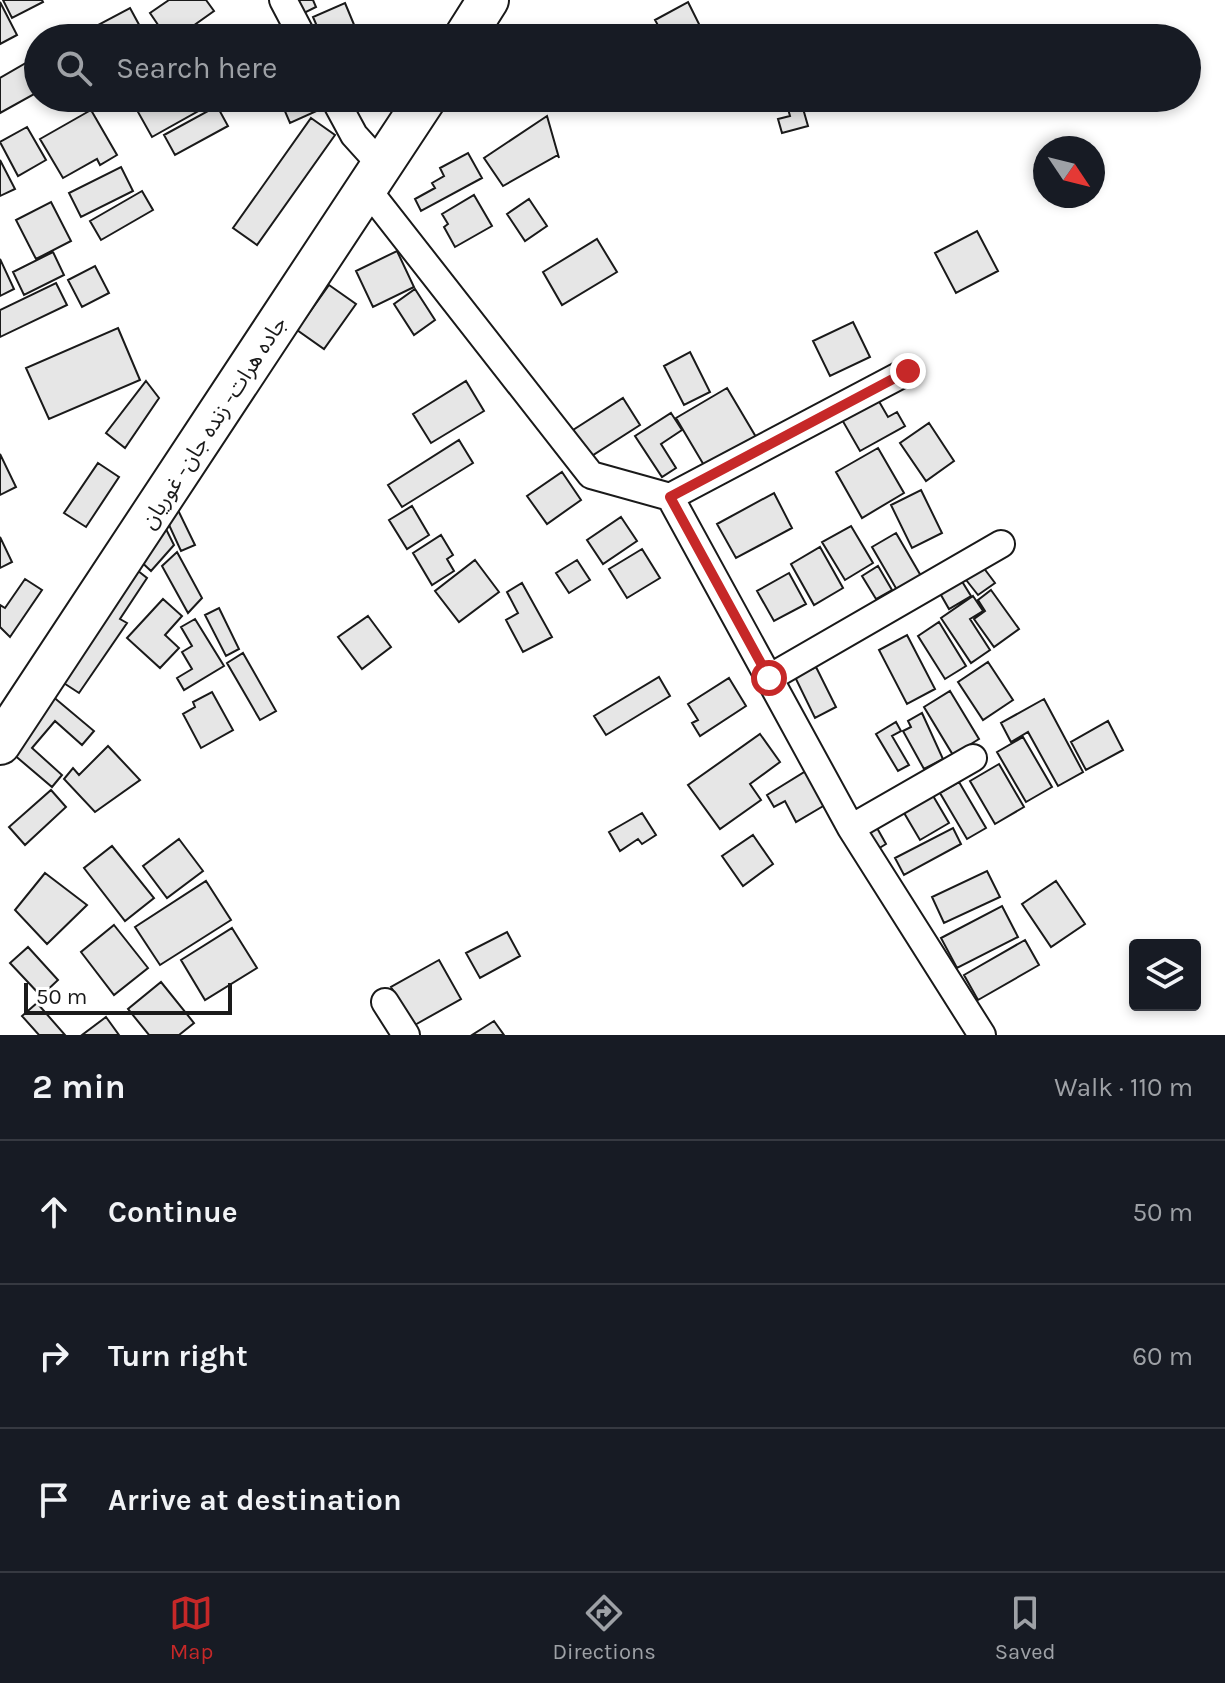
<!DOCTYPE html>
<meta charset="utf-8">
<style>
body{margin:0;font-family:Karla,"Noto Sans Arabic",sans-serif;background:#20242c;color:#f1f3f6}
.controls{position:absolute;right:24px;bottom:24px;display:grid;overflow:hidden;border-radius:8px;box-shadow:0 4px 12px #0003}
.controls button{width:72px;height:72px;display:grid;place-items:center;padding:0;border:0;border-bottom:2px solid #363941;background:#171b24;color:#f1f3f6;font:40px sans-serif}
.compass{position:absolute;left:1033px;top:136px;width:72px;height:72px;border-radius:50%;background:#171b24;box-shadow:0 4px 12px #0003;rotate:125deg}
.scale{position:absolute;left:24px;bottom:20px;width:208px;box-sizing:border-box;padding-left:8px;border:4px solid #1a1a1a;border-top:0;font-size:22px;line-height:28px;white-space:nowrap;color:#1a1a1a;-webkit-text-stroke:6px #fff;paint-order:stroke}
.stop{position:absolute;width:24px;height:24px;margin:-18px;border:6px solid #c62828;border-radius:50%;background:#fff}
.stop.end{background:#c62828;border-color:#fff;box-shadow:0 2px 8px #0008}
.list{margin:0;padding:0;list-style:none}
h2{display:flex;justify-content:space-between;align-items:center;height:104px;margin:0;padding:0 32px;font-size:34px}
h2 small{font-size:26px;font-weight:400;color:#9ea1a6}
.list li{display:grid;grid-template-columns:52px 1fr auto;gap:24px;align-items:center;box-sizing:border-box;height:144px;padding:0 32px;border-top:2px solid #363941}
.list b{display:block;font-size:30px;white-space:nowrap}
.list em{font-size:26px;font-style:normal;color:#9ea1a6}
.icon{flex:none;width:44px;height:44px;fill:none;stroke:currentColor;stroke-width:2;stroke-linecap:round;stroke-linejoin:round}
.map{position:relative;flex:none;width:1225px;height:1035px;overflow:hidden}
.search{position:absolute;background:#171b24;box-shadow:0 4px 12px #0003;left:24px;right:24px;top:24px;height:88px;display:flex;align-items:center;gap:20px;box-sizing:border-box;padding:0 28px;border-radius:44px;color:#9ea1a6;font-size:30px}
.sheet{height:536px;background:#171b24}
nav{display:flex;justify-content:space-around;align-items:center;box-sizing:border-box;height:112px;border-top:2px solid #363941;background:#171b24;font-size:22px;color:#9ea1a6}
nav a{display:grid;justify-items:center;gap:4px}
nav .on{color:#c62828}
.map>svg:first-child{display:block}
.building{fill:#e6e6e6;stroke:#1a1a1a;stroke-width:2}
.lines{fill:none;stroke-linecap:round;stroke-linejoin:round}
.street-casing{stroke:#1a1a1a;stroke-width:30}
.primary-casing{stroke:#1a1a1a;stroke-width:44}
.street{stroke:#fff;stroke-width:26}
.primary{stroke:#fff;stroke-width:40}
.route{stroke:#c62828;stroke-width:10}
.labels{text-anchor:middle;stroke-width:6;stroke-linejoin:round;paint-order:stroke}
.street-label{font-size:22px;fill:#1a1a1a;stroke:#fff}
</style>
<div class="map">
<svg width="1225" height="1035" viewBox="0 0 1225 1035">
<rect width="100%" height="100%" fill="#fff"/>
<path class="building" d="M3 0H42L43 2 12 18Z
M169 0H206L214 11 176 38H167L150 13Z
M293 0H313L316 7 300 15Z
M0 2 17 35 0 44Z
M688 2 700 26 677 38H665L655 20Z
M345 3 355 27 329 38H322L313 17Z
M130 8 143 32 133 38H84L81 34Z
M38 56V92L0 113V78Z
M134 98H157L140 108Z
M164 98H205L209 105 152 137 138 112Z
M290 98H316L321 109 290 123 281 102Z
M785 98H800L808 126 782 133 778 119 790 116Z
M217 106 228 126 175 155 164 135Z
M91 110 117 155 100 165 97 159 63 178 40 139Z
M547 116 559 158 558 155 503 186 484 158Z
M311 118 335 135 257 245 233 228Z
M27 127 46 160 18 176 0 142Z
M468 153 482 178 421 211 415 199 435 188 432 183 444 176 440 168Z
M0 160 15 189 0 196Z
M121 167 133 191 81 217 69 193Z
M142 191 153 210 101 240 90 221Z
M474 195 492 226 455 247 444 227 448 224 442 214Z
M529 199 547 226 525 241 507 214Z
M51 202 71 241 36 259 16 220Z
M977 231 998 271 956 293 935 253Z
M597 239 617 272 562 305 543 272Z
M397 251 414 287 373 307 356 271Z
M53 252 64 275 24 295 13 272Z
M0 259 14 289 0 296Z
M95 266 109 293 82 307 68 280Z
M56 283 67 305 0 337V310Z
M329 285 356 304 324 349 297 330Z
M415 289 435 320 414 335 394 304Z
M853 322 870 357 830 376 813 341Z
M118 328 140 380 49 419 26 368Z
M690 352 710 392 684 405 664 366Z
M146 381 159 398 125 448 106 433Z
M466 381 484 411 431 443 413 414Z
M727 388 756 437 705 467 676 418Z
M623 398 640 425 590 457 573 430Z
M877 398 888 417 897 412 905 426 860 451 841 418Z
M671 413 682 430 661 444 676 468 662 477 635 436Z
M929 423 954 461 926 481 900 443Z
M459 440 473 463 402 507 388 485Z
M878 448 904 493 862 518 836 472Z
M0 454 16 487 0 495Z
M98 463 119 477 86 527 64 513Z
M562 472 581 500 547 524 527 496Z
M921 490 942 533 912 548 891 505Z
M774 493 792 528 736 558 717 524Z
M412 506 429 535 407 549 389 520Z
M177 508 195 545 181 551 164 514Z
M621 517 637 541 603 564 587 540Z
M163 523 174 545 151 571 135 556Z
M851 526 873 563 845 580 822 542Z
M896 533 921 576 897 590 872 547Z
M441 535 453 555 447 559 454 571 432 585 413 553Z
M0 537 12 562 0 568Z
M820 547 843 588 814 605 791 564Z
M642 549 660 578 627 598 609 569Z
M177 552 202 598 188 613 162 566Z
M475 560 499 592 459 622 435 591Z
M577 560 590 580 569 593 556 573Z
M128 563 147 578 120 619 127 623 79 693 53 676Z
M980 563 995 583 978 595 963 576Z
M878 566 892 590 876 599 862 576Z
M789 573 806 604 774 621 757 591Z
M958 575 971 596 949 609 937 588Z
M25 579 42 590 10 637 0 627V605L5 608Z
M522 583 552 637 523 652 506 620 518 613 507 592Z
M991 590 1019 629 994 647 974 619 985 611 978 600Z
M973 596 983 611 970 619 990 650 971 663 941 618Z
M163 599 182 616 165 635 179 648 160 668 127 638Z
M219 608 239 649 226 656 205 615Z
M368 616 391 647 362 669 338 637Z
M195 619 224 666 184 690 177 678 192 669 182 652 192 646 181 627Z
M939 622 966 666 945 679 918 636Z
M907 635 935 689 907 704 879 650Z
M243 653 276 711 260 720 227 663Z
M988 662 1013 700 983 720 958 682Z
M816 667 836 707 815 718 795 677Z
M659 677 670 696 606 735 594 716Z
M729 678 746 706 700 736 692 723 698 720 688 704Z
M950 691 979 739 953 755 924 707Z
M212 692 233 730 201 748 183 714 195 707 193 702Z
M51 695 94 731 82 745 55 721 32 748 62 775 52 787 6 748Z
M1044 699 1083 772 1058 786 1028 732 1011 742 1001 723Z
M922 713 943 759 924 769 903 731 911 727 908 721Z
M1108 721 1123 750 1086 770 1071 742Z
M896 722 901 731 892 736 909 765 898 771 876 734Z
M760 734 780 762 750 784 761 800 720 829 688 785Z
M1023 737 1052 787 1026 802 997 752Z
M108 746 140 780 95 812 64 779 73 768 79 775Z
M999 764 1024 807 995 824 970 781Z
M806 771 825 805 796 822 785 801 774 807 767 795Z
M959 782 986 828 967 839 940 793Z
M929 789 949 823 920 840 900 806Z
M51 790 66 807 25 845 9 827Z
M642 813 656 835 642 844 638 839 620 851 609 832Z
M877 828 886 844 876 850 867 834Z
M953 828 961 844 904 875 895 858Z
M753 835 773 864 743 886 722 856Z
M179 839 203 871 167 898 143 866Z
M112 846 154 898 125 921 84 868Z
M987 871 1000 897 944 923 932 897Z
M45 873 87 905 47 944 15 910Z
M206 881 231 920 160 965 135 927Z
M1056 881 1085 924 1051 947 1022 904Z
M1002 906 1018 937 957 968 941 938Z
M114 925 148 968 114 995 81 952Z
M232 928 257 968 205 1000 181 960Z
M507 932 520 956 480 978 466 953Z
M1025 940 1039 965 978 1000 964 975Z
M28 947 58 980 41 996 10 963Z
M439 960 461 999 413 1026 391 987Z
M161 982 194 1023 179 1035H149L128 1009Z
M37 1003 65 1035H39L22 1016Z
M106 1017 119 1035H82Z
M494 1021 504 1035H472Z"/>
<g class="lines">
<defs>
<path id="street" d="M283 0 303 38
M334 98 354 135 382 166
M367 189 591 475 670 497 851 828 982 1035
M670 497 908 371
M769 678 1001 544
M851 828 973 758
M385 1002 406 1035"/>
<path id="primary" d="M464 38 488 0
M0 744 426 98"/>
</defs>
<use href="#street" class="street-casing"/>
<use href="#primary" class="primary-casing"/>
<use href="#street" class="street"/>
<use href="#primary" class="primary"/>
</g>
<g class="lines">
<path class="route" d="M769 678 670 497 908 371"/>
</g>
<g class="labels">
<g class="street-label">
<text transform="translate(213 422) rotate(-57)" y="8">جاده هرات- زنده جان- غوریان</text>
</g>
</g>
</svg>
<div class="controls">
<button><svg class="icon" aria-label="layers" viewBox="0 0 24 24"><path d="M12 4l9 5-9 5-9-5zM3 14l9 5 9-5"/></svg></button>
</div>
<svg class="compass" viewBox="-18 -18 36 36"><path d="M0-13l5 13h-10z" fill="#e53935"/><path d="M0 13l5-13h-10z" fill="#9ea1a6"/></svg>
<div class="scale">50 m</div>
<div class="stop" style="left:769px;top:678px"></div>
<div class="stop end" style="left:908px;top:371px"></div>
<div class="search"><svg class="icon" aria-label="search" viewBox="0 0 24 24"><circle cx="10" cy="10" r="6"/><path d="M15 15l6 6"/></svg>Search here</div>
</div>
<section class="sheet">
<h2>2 min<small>Walk · 110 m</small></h2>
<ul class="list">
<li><svg class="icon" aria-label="ahead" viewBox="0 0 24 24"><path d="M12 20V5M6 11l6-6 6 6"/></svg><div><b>Continue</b></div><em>50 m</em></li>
<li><svg class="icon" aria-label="right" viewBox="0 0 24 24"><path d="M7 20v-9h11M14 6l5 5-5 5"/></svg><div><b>Turn right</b></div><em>60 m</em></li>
<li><svg class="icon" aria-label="arrive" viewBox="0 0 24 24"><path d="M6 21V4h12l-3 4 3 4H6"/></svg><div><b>Arrive at destination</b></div></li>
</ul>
</section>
<nav>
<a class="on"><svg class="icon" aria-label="map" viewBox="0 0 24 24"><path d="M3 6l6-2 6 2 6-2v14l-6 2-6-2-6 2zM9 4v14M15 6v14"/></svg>Map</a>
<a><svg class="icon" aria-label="directions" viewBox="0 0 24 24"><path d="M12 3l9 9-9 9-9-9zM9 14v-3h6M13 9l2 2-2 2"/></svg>Directions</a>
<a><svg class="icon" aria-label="saved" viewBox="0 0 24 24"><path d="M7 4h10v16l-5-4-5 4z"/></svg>Saved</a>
</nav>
